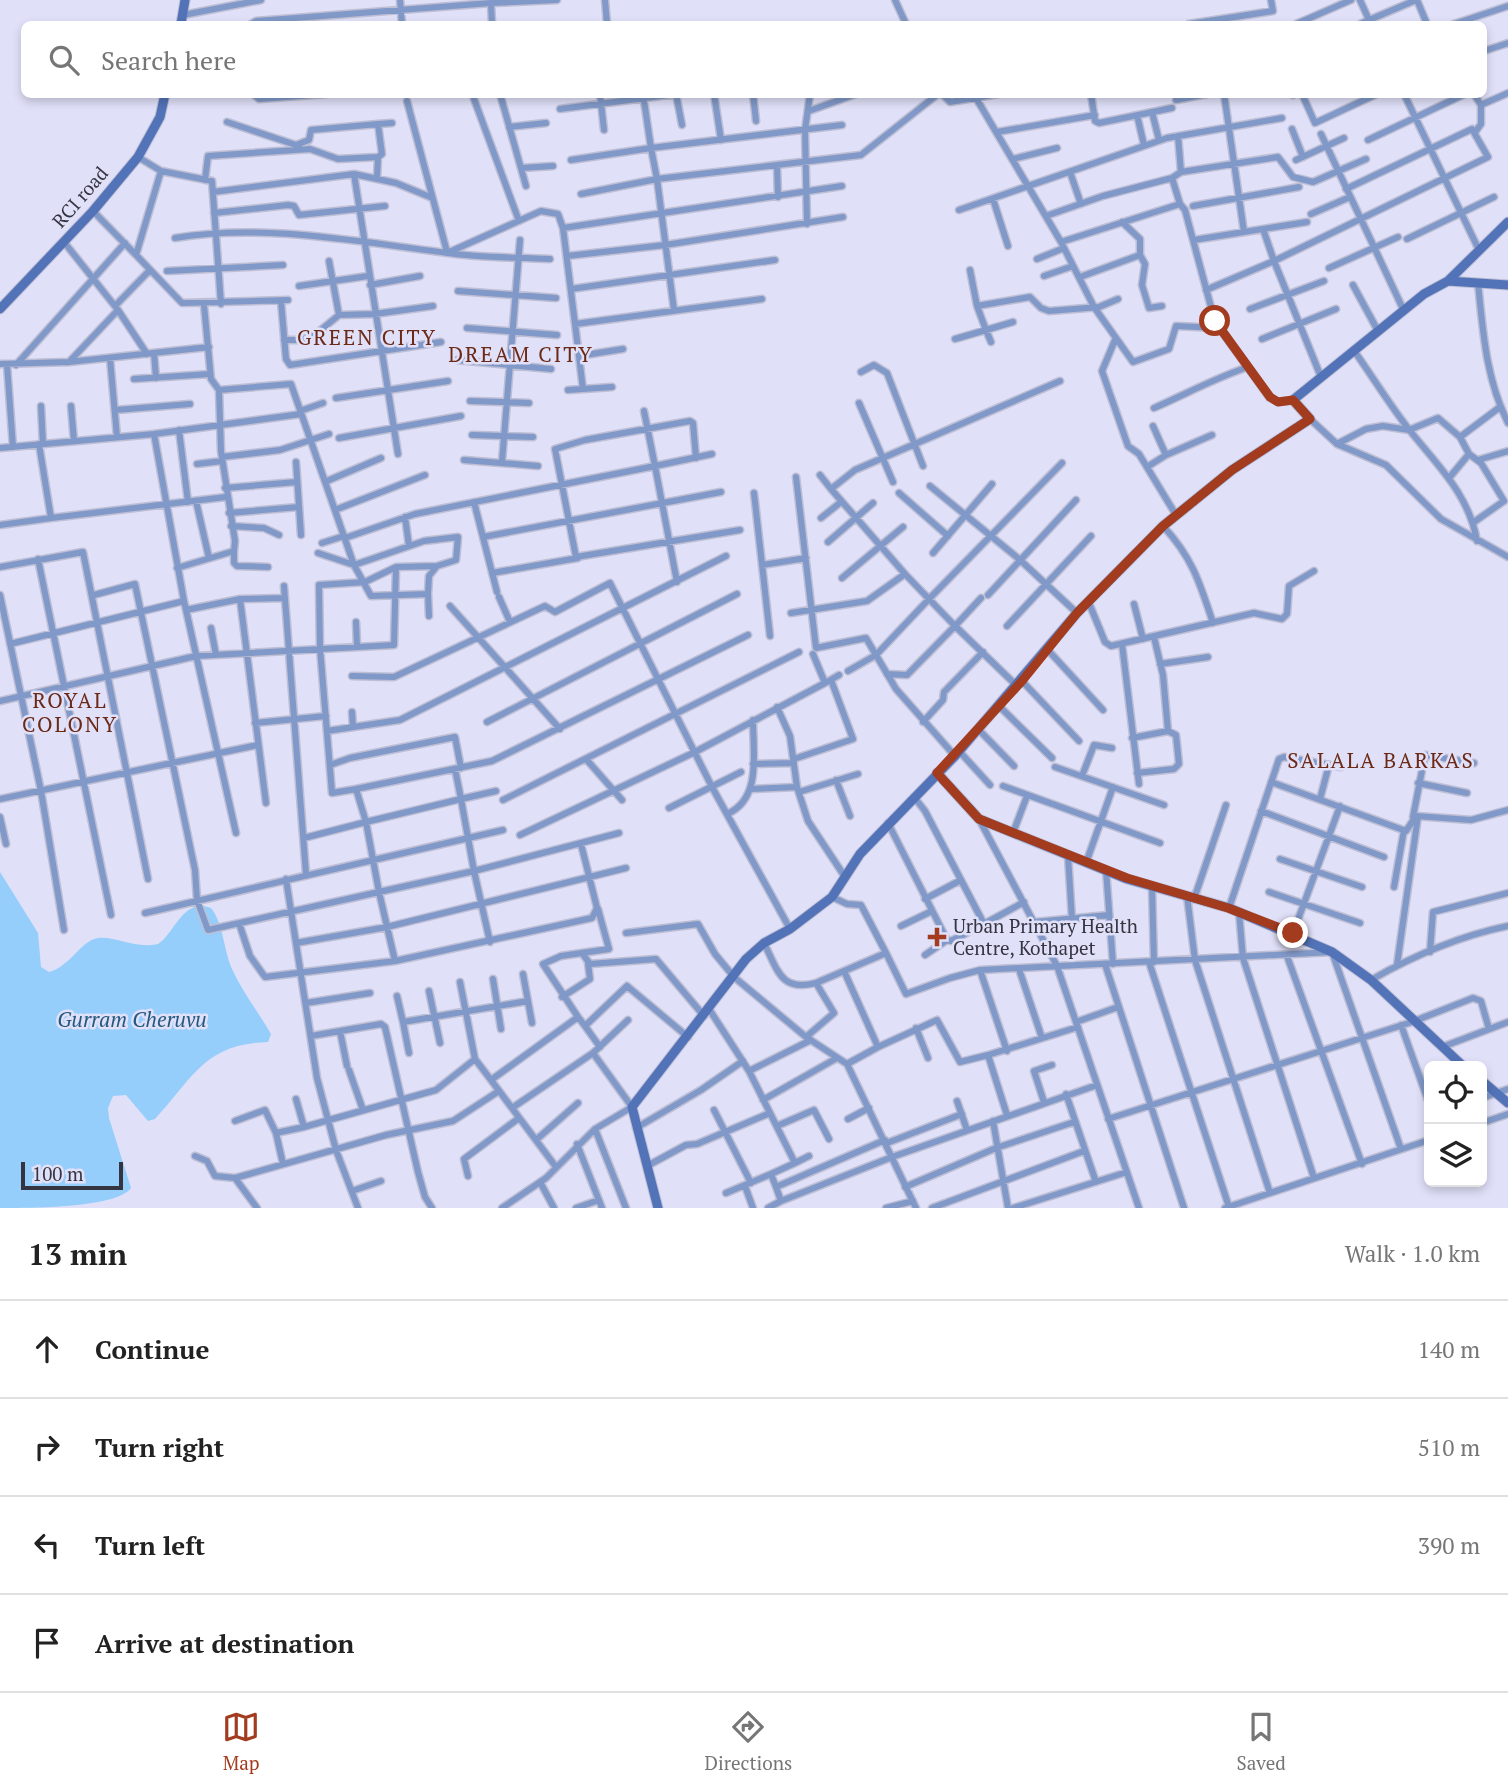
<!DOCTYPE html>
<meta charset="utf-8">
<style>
body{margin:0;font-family:"PT Serif",serif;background:#f6f6f6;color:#222}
.controls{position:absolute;right:21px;bottom:21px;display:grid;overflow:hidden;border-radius:10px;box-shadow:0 4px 10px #0003}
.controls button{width:63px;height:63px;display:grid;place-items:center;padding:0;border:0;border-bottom:2px solid #e0e0e0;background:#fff;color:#222;font:35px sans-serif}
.scale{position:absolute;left:21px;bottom:18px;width:102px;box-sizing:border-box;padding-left:7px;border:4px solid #353541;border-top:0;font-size:19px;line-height:24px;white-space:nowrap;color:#353541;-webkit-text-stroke:5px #e0e0f9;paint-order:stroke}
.stop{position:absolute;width:21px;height:21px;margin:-16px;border:5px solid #a33b1e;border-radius:50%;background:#fff}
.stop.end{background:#a33b1e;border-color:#fff;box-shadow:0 2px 7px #0008}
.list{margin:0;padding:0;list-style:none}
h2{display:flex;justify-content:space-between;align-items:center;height:91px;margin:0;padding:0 28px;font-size:30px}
h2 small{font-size:23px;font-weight:400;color:#767676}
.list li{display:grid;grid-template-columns:46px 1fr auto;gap:21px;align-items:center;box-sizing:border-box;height:98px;padding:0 28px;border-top:2px solid #e0e0e0}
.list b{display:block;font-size:26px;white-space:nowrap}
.list em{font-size:23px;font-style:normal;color:#767676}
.icon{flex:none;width:38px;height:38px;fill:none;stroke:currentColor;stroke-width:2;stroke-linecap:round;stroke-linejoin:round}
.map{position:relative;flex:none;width:1508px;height:1208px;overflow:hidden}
.search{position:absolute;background:#fff;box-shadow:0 4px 10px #0003;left:21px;right:21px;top:21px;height:77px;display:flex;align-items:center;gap:18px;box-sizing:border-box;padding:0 24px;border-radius:10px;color:#767676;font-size:26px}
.sheet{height:483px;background:#fff}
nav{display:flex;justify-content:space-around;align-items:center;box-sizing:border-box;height:98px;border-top:2px solid #e0e0e0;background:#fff;font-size:19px;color:#767676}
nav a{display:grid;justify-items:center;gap:4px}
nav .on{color:#a33b1e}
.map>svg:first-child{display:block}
.water{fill:#95cefa}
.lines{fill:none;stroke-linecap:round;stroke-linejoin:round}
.street-casing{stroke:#bebed4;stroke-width:9}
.secondary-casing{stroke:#bebed4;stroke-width:11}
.street{stroke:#8199c8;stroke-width:6}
.secondary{stroke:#5373b8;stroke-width:9}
.route{stroke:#a33b1e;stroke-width:9}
.poi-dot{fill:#a33b1e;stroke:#e0e0f9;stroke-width:2.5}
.labels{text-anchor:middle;stroke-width:5;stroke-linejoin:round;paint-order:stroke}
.street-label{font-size:19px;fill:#353541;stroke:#e0e0f9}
.poi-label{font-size:19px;fill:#353541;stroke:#e0e0f9;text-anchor:start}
.neighbourhood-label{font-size:21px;letter-spacing:2px;fill:#6b2916;stroke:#e0e0f9}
.water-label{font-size:21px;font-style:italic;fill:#24597e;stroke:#e0e0f9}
</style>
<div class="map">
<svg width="1508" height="1208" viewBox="0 0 1508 1208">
<rect width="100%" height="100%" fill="#e0e0f9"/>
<path class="water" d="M0 872 38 933 41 967 49 972C71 966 80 941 98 938 116 936 134 949 158 944 175 933 183 897 211 908 224 924 223 950 233 971 243 993 259 1013 271 1034L268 1042C204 1044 193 1078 155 1119L148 1121 126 1095 113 1096 108 1108 109 1118 131 1188C117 1208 31 1208 0 1208Z"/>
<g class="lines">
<defs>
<path id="street" d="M400 0 402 24
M605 0 607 24
M895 0 906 24
M1417 0 1427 24
M183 15 261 0
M251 24 256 21 491 3
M492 24 491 3 557 0
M1189 24 1273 11 1271 0
M1296 24 1351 0
M1360 24 1369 20 1360 0
M1371 24 1369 20 1416 0
M1454 24 1508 6
M1484 51 1508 43
M253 94 259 99 326 94
M500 94 526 186
M600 94 604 130
M643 94 651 148 842 125
M676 94 682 125
M714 94 721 140
M753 94 756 121
M942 94 950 102 998 94
M1091 94 1095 121 1099 123 1172 108
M1224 94 1244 232
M1302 94 1315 123 1377 94
M1404 94 1478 248
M1474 94 1481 105
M1293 95 1294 94
M976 98 1061 242 1094 307 1133 362 1169 349 1176 326 1219 328
M474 99 519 221
M1176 100 1207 94
M407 101 447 252
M560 109 676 94
M809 111 856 94
M1152 112 1159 140
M1137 115 1144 145
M227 122 299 146
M378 124 392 123
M509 127 546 123
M1292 129 1303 157
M1476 131 1481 124V105L1508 93
M997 132 1095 115
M1321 134 1404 311
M1178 136 1181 172
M1368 140 1465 94
M138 157 161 171
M1013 159 1057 148
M571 160 651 148 657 179 581 194
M1296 160 1344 138
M777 165 778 197
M521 168 553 166
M1070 172 1081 204
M354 174 398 454
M377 178 378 157
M1172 178 1181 172 1278 157 1293 177 1313 182 1366 159
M205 180 208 156 310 149 338 159 378 157 382 154 378 124 311 130 309 140 296 145
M213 192 354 174 396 183 430 197
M993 199 1008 246
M1193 206 1299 187
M959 210 1167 138 1282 118
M93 211 136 255 161 171 212 181 221 304
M214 213 288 205 294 206 299 215 385 206
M1311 214 1350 197
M1046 216 1103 196 1172 178 1180 204
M807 224 805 130 810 94
M563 228 842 186
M1263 229 1274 261 1488 157 1472 129 1346 189
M175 238C264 223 359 242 448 253 481 258 516 257 550 259
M1407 239 1494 197
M1194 240 1307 222
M64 242 118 310 147 354
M1061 242 1180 204 1185 210 1215 322 1270 398 1278 402 1293 400
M447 253 541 211 558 214 563 228 575 324
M136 255 182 303 288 300
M1140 255 1145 264 1142 285 1149 308 1162 306
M567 256 665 245 843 217
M1037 259 1064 248
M329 261 339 315
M1329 268 1398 237
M167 271 283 265
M1044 276 1073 266
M1080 277 1140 255V239L1122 222
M1478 283C1483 332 1486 379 1508 423
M370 285 420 276
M1353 285 1378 331
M299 286 368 276
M571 289 775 260
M1206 290 1274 261 1321 377
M458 291 556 298
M281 301 286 359 290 365 441 342
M204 305 211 379 219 390 221 451 235 541 234 551
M115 306 150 270
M977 306 1030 297 1041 308 1049 311 1099 307 1118 299
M1250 309 1324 281
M674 310 657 179 861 155 938 94
M467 328 557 335
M955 339 986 330 977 306 970 270
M1262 339 1336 309
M284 340H302L316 334 339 315 375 314 433 306
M1115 340 1102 371 1128 446 1139 454 1176 515
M991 342 986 330 1013 322
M1355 352C1374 379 1391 407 1411 432 1439 467 1469 495 1477 541
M154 353 156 378
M579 356 623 349
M110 358 117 437
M457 360 551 369
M69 362 118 310
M0 364 69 362 209 347
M7 365 13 447
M16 365 125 243
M861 372 874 365 887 373 923 466
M134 379 210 374
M612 387 583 389 575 324 762 299
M219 390 291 384 354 565 371 596 428 594 429 576 437 566 396 567 365 582 319 585 320 648 332 793 356 789 366 822 304 838
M568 390 583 389
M336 398 448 381
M470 401 529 403
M859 403 893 482
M41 406 43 444
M71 406 74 441
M1154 408C1186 394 1215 378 1248 367
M116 410 190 404
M300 411 323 403
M644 411 655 466 712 454
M1310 419 1337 444 1386 465 1441 519 1508 557
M1153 426 1166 455 1212 435
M179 430 188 502
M154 434 184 601 236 833
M472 435 533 437
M1460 437 1500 407
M339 438 461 416
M39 444 51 518 226 497
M1337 444 1366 429 1383 426 1409 430 1438 418 1460 437 1469 454 1449 478
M0 448 154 434 301 414
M1469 454 1481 463 1504 501 1474 522
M222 457 280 450 329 434
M696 458 693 423 690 421 585 440 555 449 576 557 740 530
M464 460 538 466
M1478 460 1508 451
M296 462 301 535
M502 462 520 240
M197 464 222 461
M1147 467 1166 455
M820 475 831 489
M796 477 816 648 866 638 896 689 955 756
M327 481 381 458
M930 486 1019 559 1077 613
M225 488 297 482
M754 493 770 636
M899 493 948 536
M196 501 209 558
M474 502 497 592
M335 510 425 475
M229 513 299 507
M405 517 409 546
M821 518 841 502
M0 525 51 518
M231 526 264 528 279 535
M1163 526C1192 557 1200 583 1213 623
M483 537 721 492
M345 538 415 514 655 466 677 582
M828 542 873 503
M322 543 344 536
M318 553 354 565 424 541 458 537 456 560 437 566
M933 553 992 484
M38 559 111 915
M762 565 806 558
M0 567 83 552 148 879
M177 568 234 551V563L237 566 268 567
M492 573 578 558
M905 574 831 489 855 470 1060 381
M842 578 903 527
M284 586 306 874
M428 594 429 616
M0 595 41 791 64 930
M94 595 135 584 195 870 197 900 208 930 379 892 366 822 461 799 474 871 619 833
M988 595 1076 500
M499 597 510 622
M240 599 266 803
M1089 603 1105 642 1111 646 1254 613 1282 619 1287 614 1289 586 1314 571
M1134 604 1143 639
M450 606 560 729
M186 610 240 599 285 598
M791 613 867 601 905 574 929 599 1062 463
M356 622 357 646
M1007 626 1091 536
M211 628 216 655
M1154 637 1163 675 1168 731
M10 644 184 601
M1122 644 1139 784
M1047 649 1103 710
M1160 664 1208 657
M848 671 876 655 929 599 955 626 981 598
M887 674 907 675 955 626 1017 686
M352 676 394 677 545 606 555 612 610 583 712 787 790 929
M1022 681 1079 741
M827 682 839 675
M0 701 196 656 394 645 396 567
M999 706 1052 758
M777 707 790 736 797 787 808 821 845 877
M352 712 353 727
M487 722 737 594
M923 722 943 700 944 692 983 652
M255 723 326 716
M978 729 1014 766
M327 731 400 720 726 556
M1132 738 1168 731 1176 735 1179 764 1174 769 1137 773
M959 751 990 785
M586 759 622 800
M794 759 853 739 831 680
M753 764 794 763
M330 765 350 758 455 737 461 768
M1055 767 1164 805
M455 769 461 799 496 791
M1082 776 1094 745 1112 748
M836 780 850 816
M1271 782 1406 831 1416 816 1471 820 1508 810
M1418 783 1467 793
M1003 786 1160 843
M356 789 492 761 748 635
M750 789 797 787
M799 792 858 774
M914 797 925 811 984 924 1024 902
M0 799 258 745
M1320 799 1329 765
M503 800 799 652
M669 808 741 772
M1261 811 1384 857
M727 814C762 799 753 753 753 720
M0 817 6 844
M1413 817 1425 755 1474 763
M979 819 1057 966 1139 1208
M888 823 947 940 951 941 984 924
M1013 833 1027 796
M520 835 695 752 825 683 813 654
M1068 856 1072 919
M1280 859 1362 887
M1086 863 1113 787
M1106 870 1113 964
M286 879 317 1078 336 1150 358 1208
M1152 887 1154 962
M1394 887 1404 830
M1269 892 1360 923
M1187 896 1195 960 1270 1193
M832 897 847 904 861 905 886 953
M925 899 961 880
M1194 899 1226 805
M1229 908 1279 759 1284 757 1341 767
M1239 912 1243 958 1314 1178
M145 913 503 830
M1035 922 1109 915
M239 923 250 956 265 977 395 961
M901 926 932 911
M626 933 698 924 715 954 734 977 806 1037 847 1064 916 1208
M1293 933 1340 806
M490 942 474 871 379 892 395 961 592 918 597 908 581 844
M296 943 387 927 626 868
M764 943C778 971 781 992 816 983
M1430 952 1433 912 1508 893
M582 953 590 964 656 959 704 1016
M925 955 947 940
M1287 956 1362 1164
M1149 962 1229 1207
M1105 964 1184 1208
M1397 965 1418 816
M1019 969 1042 1038
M980 970 1007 1051
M523 974 532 1023
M493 979 501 1029
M1371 980C1413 956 1460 936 1508 926
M460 982 475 1059 491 1080
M429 991 440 1043
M397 996 403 1022 528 1001
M562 997 590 979 588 963
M306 1003 370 993
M709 1009 749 1071 795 1163 809 1156
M578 1017 543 964 561 956 609 949 598 909
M403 1022 409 1053
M1076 1022 1118 1007
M1401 1025 1429 1103
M916 1028 928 1058
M340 1031 347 1066
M311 1036 381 1024 385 1027 418 1172 425 1197 432 1208
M806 1037 834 1013 816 983 844 971
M600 1047 585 1026 627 986 688 1037
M1442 1047 1508 1022
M988 1055 960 1062 937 1020 878 1047 844 971 886 953 906 994 950 978 980 970 1332 952 1401 1149
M847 1064 878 1047
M349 1070 363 1110
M749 1071 811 1040
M1066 1094 1096 1182
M1482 1098 1508 1089
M296 1099 304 1127 436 1090 475 1059
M763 1100 837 1058
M957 1101 967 1130
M1044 1102 1034 1071 1052 1065
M512 1108 593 1053
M714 1110 751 1183
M1007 1115 988 1055 1078 1027
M848 1119 869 1108
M1108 1119 1412 1022 1473 998 1481 1001 1489 1029
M235 1121 265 1110 276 1133 304 1127
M993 1121 1008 1208
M1482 1123 1508 1114
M777 1126 814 1110 829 1139
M636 1128 701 1090 743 1061
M595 1129 626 1208
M276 1133 283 1164
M536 1140 578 1103
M885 1140 776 1187 781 1201 892 1157 1097 1085
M887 1143 962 1114
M577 1144 602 1208
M195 1156 207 1161 215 1176 235 1178 386 1135 453 1121 499 1091
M647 1166 686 1145 697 1144 770 1113
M556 1167 491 1080 578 1017 585 1026
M468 1176 464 1159 519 1118
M235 1178 257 1208
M540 1182 554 1208
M745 1186 753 1208
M776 1187 771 1174 795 1163
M905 1187 996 1148 1074 1122
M352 1191 381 1181
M726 1193 771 1174
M502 1208 546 1178 595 1129 632 1107 593 1053 628 1020
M576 1208 599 1200
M768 1208 781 1201
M886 1208 913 1201
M932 1208 1084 1151
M1013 1208 1127 1172
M1225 1208 1429 1140"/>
<path id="secondary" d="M181 24 185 0
M1448 281 1508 285
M0 309 93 211 138 157 160 117 165 94
M937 773 979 819 1127 879 1229 908 1332 952 1371 980 1463 1066
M1482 1081 1508 1103
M658 1208 632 1107 746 959 764 943 790 929 832 897 860 854 955 756 1077 613 1163 526 1232 470 1310 419 1293 400 1424 294 1448 281 1508 222"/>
</defs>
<use href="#street" class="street-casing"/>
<use href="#secondary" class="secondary-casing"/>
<use href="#street" class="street"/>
<use href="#secondary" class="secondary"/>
</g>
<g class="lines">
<path class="route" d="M1215 321 1270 397 1278 402 1293 400 1310 419 1232 470 1163 526 1077 613 1022 681 937 773 979 819 1127 878 1228 908 1293 933"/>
</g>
<path class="poi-dot" d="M933.5 926.5h7v7h7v7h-7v7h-7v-7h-7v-7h7z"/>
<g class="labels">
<g class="street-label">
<text transform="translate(80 197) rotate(-49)" y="7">RCI road</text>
</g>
<g class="poi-label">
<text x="953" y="933">Urban Primary Health<tspan x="953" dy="22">Centre, Kothapet</tspan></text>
</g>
<g class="neighbourhood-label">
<text x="367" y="345">GREEN CITY</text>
<text x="521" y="362">DREAM CITY</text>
<text x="70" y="708">ROYAL<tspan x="70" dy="24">COLONY</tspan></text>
<text x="1381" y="768">SALALA BARKAS</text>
</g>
<g class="water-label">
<text x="132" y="1027">Gurram Cheruvu</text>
</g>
</g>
</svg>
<div class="controls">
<button><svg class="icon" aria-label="locate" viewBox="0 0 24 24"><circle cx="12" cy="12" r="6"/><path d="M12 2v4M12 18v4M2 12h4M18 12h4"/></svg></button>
<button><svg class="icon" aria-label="layers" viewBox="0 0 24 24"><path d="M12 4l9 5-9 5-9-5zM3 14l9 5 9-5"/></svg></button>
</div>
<div class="scale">100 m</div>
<div class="stop" style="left:1215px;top:321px"></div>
<div class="stop end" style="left:1293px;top:933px"></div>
<div class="search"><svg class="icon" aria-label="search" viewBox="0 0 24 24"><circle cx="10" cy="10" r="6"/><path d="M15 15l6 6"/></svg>Search here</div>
</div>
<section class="sheet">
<h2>13 min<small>Walk · 1.0 km</small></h2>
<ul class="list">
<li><svg class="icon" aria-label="ahead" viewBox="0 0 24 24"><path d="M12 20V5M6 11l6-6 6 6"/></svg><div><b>Continue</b></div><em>140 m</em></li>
<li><svg class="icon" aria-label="right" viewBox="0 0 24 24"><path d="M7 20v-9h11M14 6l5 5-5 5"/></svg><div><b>Turn right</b></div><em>510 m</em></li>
<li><svg class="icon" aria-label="left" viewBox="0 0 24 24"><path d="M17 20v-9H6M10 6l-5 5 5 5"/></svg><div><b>Turn left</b></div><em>390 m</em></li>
<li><svg class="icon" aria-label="arrive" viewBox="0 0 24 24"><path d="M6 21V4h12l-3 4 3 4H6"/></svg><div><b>Arrive at destination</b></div></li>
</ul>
</section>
<nav>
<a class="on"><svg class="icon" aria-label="map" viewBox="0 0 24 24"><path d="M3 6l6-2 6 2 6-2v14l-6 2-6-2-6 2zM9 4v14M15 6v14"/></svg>Map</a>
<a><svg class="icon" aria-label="directions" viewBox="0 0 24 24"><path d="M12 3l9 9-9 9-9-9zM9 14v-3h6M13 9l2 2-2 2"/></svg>Directions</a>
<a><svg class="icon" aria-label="saved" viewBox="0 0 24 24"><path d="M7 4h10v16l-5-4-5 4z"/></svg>Saved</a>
</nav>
